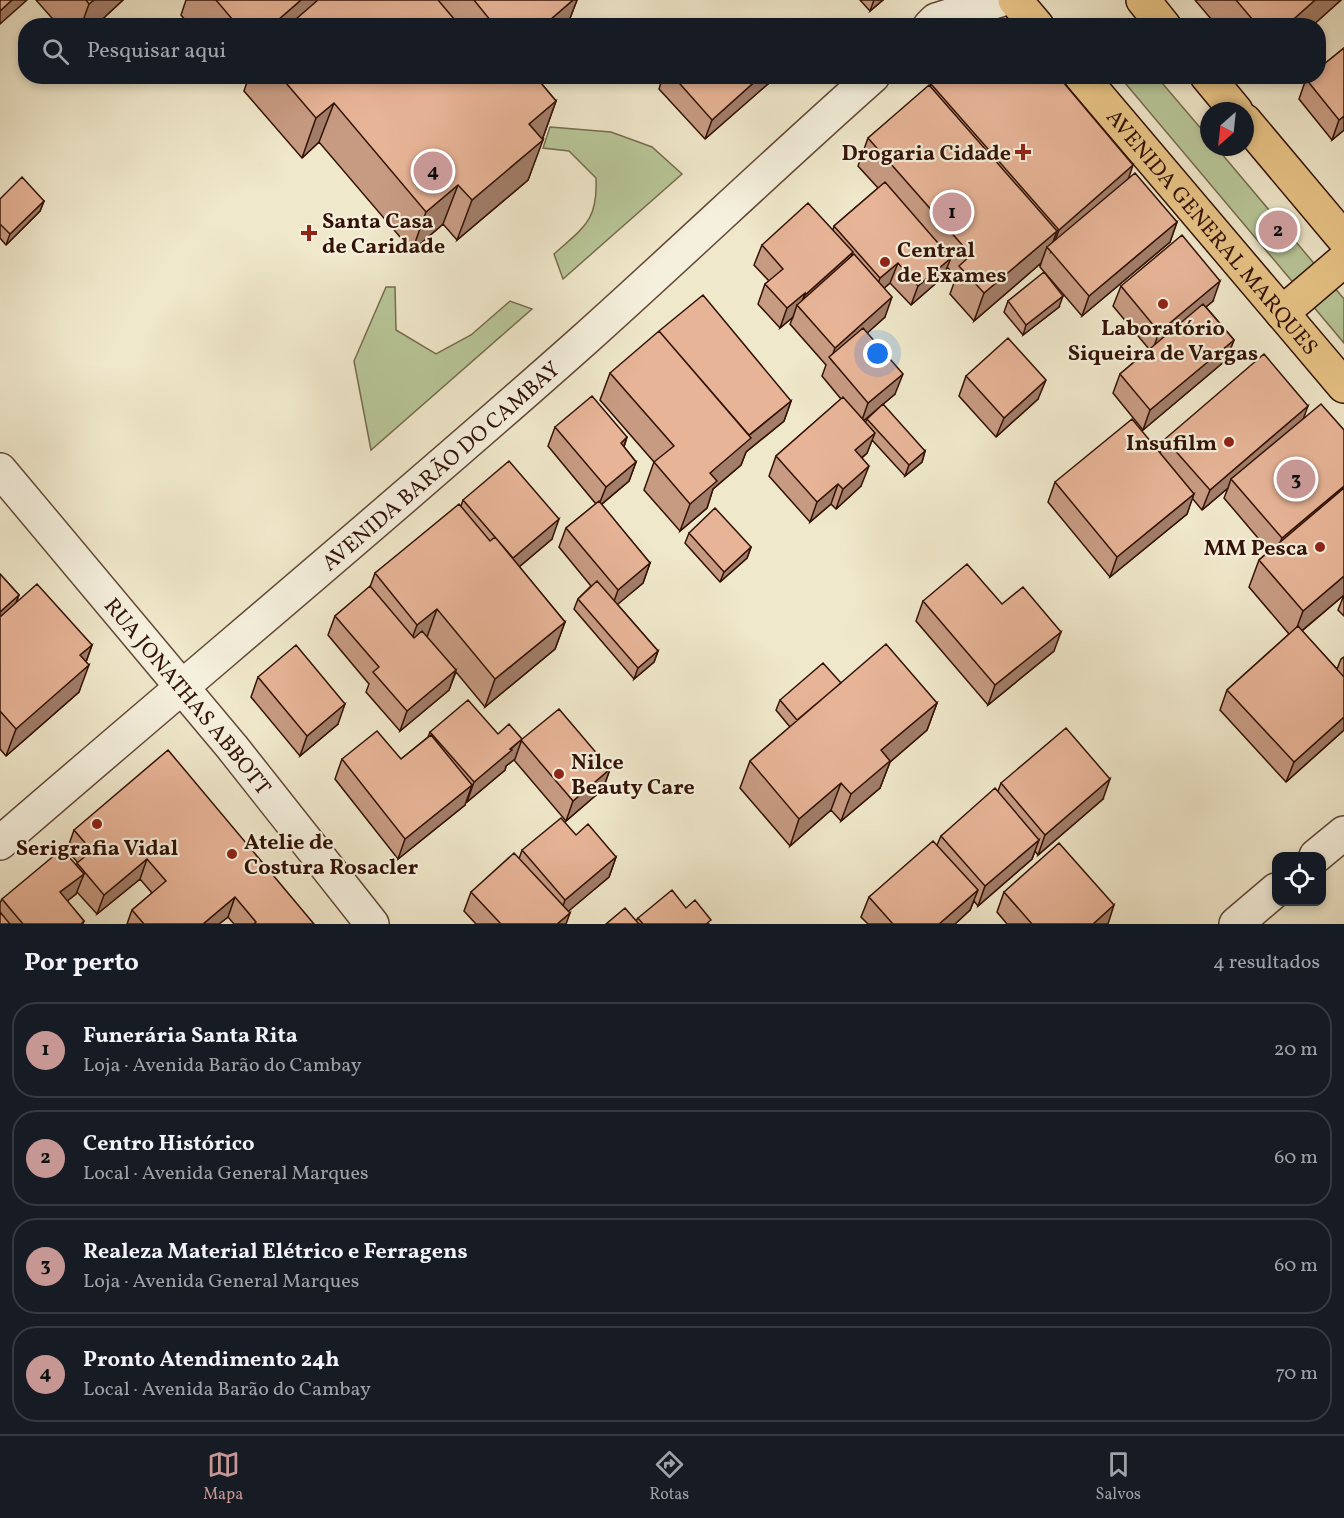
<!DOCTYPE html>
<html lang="pt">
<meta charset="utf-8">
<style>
body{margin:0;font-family:Vollkorn,serif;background:#242831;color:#f1f3f6}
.controls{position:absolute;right:18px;bottom:18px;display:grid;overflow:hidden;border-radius:12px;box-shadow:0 3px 9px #0003}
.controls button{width:54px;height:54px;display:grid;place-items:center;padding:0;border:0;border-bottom:2px solid #363941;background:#171b24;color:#f1f3f6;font:30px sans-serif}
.compass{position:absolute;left:1200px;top:102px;width:54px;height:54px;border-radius:50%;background:#171b24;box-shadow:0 3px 9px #0003;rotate:207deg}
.you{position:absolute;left:878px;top:354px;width:21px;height:21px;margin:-15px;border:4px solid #fff;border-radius:50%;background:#1a73e8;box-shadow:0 0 0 9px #1a73e833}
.badge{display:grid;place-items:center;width:39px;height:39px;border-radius:50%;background:#c59692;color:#111;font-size:20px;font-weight:700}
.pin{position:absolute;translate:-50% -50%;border:3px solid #fff;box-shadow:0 2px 6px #0006}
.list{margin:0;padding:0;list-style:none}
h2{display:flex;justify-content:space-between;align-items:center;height:78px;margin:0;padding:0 24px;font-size:26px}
h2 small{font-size:20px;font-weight:400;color:#9ea1a6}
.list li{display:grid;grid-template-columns:39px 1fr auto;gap:18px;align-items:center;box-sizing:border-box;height:96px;margin:0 12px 12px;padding:0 12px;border:2px solid #363941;border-radius:24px}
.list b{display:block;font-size:22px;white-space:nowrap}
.list p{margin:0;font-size:20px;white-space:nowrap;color:#9ea1a6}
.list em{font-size:20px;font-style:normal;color:#9ea1a6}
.icon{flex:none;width:33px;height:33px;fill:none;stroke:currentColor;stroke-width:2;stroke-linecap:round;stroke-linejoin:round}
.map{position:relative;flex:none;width:1344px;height:924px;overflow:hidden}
.search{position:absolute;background:#171b24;box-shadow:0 3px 9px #0003;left:18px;right:18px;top:18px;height:66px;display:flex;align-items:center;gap:15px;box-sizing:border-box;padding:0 21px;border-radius:24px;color:#9ea1a6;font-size:22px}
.sheet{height:510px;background:#171b24}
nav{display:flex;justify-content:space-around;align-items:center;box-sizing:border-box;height:84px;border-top:2px solid #363941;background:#171b24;font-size:16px;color:#9ea1a6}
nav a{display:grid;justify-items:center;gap:3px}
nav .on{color:#c59692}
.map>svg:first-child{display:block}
.green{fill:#b8c698;stroke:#766c4f;stroke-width:1.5}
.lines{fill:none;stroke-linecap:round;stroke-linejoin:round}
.minor-casing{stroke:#624837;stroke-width:36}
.major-casing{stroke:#331206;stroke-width:36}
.minor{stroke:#f5f0dd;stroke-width:33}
.major{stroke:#e8c486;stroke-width:33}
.wall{fill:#c79b82;stroke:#331206;stroke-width:1.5}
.shaded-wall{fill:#a27e6a;stroke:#331206;stroke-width:1.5}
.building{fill:#e7b497;stroke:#331206;stroke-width:1.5}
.poi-dot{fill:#8f2418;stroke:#f5f0dd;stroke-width:2}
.labels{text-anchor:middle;stroke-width:4.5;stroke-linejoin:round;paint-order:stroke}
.poi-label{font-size:22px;font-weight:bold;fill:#331206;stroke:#f5f0dd;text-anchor:start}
.street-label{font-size:22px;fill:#331206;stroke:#f5f0dd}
</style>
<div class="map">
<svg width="1344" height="924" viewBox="0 0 1344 924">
<rect width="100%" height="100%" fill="#f0e8cb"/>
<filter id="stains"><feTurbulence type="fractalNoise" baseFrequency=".00333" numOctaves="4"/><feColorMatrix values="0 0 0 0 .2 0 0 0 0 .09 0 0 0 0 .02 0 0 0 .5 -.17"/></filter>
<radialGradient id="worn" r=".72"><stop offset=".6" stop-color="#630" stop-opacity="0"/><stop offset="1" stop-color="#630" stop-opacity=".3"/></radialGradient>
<path class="green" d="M1120 77H1157L1209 138V147H1216L1344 299V343Z
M550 127 611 132 652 147 682 174 563 279 554 254C584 227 598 221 596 178L569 151 543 148Z
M386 287H395L396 330 436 354 471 335 510 301 532 309 371 450 354 361Z"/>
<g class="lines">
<defs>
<g id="minor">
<path d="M930 26 936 20 1000 0"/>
<path id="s1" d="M0 470 232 747 372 924"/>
<path id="s2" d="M0 843C194 675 392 511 584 340 681 253 775 163 873 76"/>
<path d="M1316 856 1344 833"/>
<path d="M1236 924 1276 890"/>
</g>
<g id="major">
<path d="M1015 0 1037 26"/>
<path d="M1143 0 1164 26"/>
<path id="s3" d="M1081 76 1344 386"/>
<path d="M1207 76 1236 111"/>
<path d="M1245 121 1344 239"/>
<path d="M1282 313 1344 260"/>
</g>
</defs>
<use href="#minor" class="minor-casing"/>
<use href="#major" class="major-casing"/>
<use href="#minor" class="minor"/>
<use href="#major" class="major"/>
</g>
<path class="wall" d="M36 0H123L95 26H59Z
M186 0H577L567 26H190L181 15Z
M860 0H883L870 11Z
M1195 0H1341L1312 26H1217Z
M1344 48V130L1332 140 1299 99 1306 79Z
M233 76H243L237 81Z
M249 76H535L556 101 528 180 457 240 443 224 412 251 319 142 302 158 244 91Z
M663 76H771L769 83 705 139 659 89Z
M931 84 1129 178 1177 222 1170 242 1082 316 1040 267 1041 263 974 321 950 294 956 277 947 267 943 277 911 305 890 283 884 288 885 317 867 333 895 394 863 421 865 423 867 419 925 451 922 462 905 476 872 440 867 453 862 458 861 486 836 509 831 504 810 522 769 476 776 456 841 399 822 376 826 365 790 324 793 317 780 328 758 304 765 284 769 281 754 265 762 245 833 230 834 226 878 188 858 166 868 138 930 86Z
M0 199 44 201 40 211 6 245 0 238Z
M1121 286 1213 301 1206 307 1234 340 1226 360 1143 430 1113 393 1120 374 1149 349 1113 306Z
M1008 301 1059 307 1023 335 1004 312Z
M610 373 791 401 784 421 746 452 741 465 713 489 707 508 680 531 644 490 654 462 600 400Z
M966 376 1038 399 996 437 959 396Z
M1304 418 1344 430V616L1338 610 1344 595 1302 631 1337 669 1341 659 1344 657V730L1286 782 1220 710 1227 690 1289 634 1249 587 1259 560 1269 551 1224 498 1228 488 1202 510 1192 498 1187 514 1110 577 1048 502 1055 482 1160 453 1165 439Z
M555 427 627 437 624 447 636 462 629 481 601 505 650 563 643 583 617 604 658 651 654 662 634 679 574 609 578 599 591 586 559 547 566 528 596 504 548 446Z
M463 500 552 539 519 567 565 622 555 649 485 707 456 672 449 690 400 731 366 692 369 684 328 635 335 616 370 587 375 573 461 506Z
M689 533 751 547 747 558 720 582 685 543Z
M0 574 19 595 16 603 92 645 86 662 79 692 6 756 0 749Z
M923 601 1002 604 1054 651 988 705 916 621Z
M258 677 338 724 300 756 251 697Z
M841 683 937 703 927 730 890 762 880 788 841 821 831 810 790 846 740 788 750 761 790 727 776 710 780 700Z
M430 732 498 734 522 739 610 769 603 789 566 821 514 760 515 759 506 766 505 770 467 802 466 801 465 805 398 859 335 779 342 759H401L428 737Z
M1001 783 1103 799 1038 855 1035 851 1032 859 978 906 974 901 970 910 955 924H868L861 917 869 897 937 845 941 836 998 791Z
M74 830 314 924H234L228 917 219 924H127L132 910 152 893 140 879 97 914 77 892 76 894 67 901 84 921 83 924H0V903L2 899 76 865 78 863 67 850Z
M576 835 616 857 609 877 568 911 566 924H476L464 911 471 892 519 859 522 850Z
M1004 892 1108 924H1007L997 912Z
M686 908 709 924H606L636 921 638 918Z"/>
<path class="shaded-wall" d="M12 0H27L0 24V11Z
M94 0H123L95 26H81L89 4Z
M301 0H333L303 26H271Z
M573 0H577L567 26H543Z
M874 0H883L870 11Z
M1315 0H1341L1312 26H1286Z
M761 76H771L769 83 705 139 712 120Z
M556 101 542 140 529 124Z
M334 103 319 142 302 158 316 118Z
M1344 116V130L1332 140 1339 120Z
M543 140 528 180 457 240 472 200Z
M1133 165 1124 192 1051 252 1059 230Z
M458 185 443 224 412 251 426 212Z
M44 201 40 211 6 245 10 234Z
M1177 222 1170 242 1082 316 1089 296Z
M1057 231 1050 250 1047 247 1041 263 974 321 984 293Z
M853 252 846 272 801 308 805 295Z
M951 258 943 277 911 305 918 286Z
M898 263 890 283 873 298 880 278Z
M1220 281 1213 301 1152 352 1159 332Z
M805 293 800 307 797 305 793 317 780 328 787 308Z
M1063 296 1059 307 1023 335 1026 325Z
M892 297 885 317 834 363 831 359 835 348Z
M1234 340 1226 360 1143 430 1150 410Z
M903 374 895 394 861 423 868 403Z
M1046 380 1038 399 996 437 1004 418Z
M791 401 784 421 746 452 741 465 713 489 707 508 680 531 690 504 710 473 746 438Z
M1308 406 1301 425 1231 479 1228 488 1202 510 1210 490Z
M875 433 867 453 847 470 855 450Z
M627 437 620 457 621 443Z
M925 451 922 462 905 476 909 465Z
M636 462 629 481 598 507 606 487Z
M869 466 861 486 836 509 843 489Z
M838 484 831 504 810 522 817 502Z
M1344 486V500L1274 558 1282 538Z
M1194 494 1187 514 1110 577 1117 557Z
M559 519 552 539 506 578 513 558Z
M751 547 747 558 720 582 724 572Z
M650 563 643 583 611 610 618 590Z
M1344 576V595L1293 638 1303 611Z
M19 595 11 615 0 625V612Z
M437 609 427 637 407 652 417 625Z
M565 622 555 649 485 707 495 679Z
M1061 632 1054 651 988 705 995 685Z
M92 645 83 670 89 665 79 692 6 756 16 729 80 655Z
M658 651 654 662 634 679 638 668Z
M456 670 449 690 400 731 407 711Z
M937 703 927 730 890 762 880 788 841 821 851 794 881 750Z
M345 704 338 724 300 756 307 736Z
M1344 717V730L1286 782 1294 762Z
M522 739 515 759 506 766 505 770 467 802 474 782Z
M610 769 603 789 566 821 573 801Z
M1110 779 1103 799 1038 855 1045 835Z
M841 783 831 810 790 846 799 819Z
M472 785 465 805 398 859 405 839Z
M1039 840 1032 859 978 906 985 886Z
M616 857 609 877 558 920 565 900Z
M147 859 140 879 97 914 104 895Z
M84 874 76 894 53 912 60 892Z
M978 890 970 910 955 924H939Z
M235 897 228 917 219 924H203Z
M1114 905 1108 924H1093Z
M570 913 566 924H557Z"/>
<path class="building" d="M0 0H12L0 11Z
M86 0H94L89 4Z
M216 0H301L271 26H238Z
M318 0H438L460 26H288Z
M474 0H573L543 26H495Z
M1236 0H1315L1286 26H1258Z
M1344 48V116L1339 120 1306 79 1309 76H1318V69Z
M280 76H535L556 101 529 124 543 140 472 200 458 185 426 212 334 103 316 118Z
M673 76H761L712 120Z
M939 76H1058L1133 165 1059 230 931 84Z
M929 85 1057 231 984 293 959 266 971 255 868 138Z
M1135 173 1177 222 1089 296 1047 247Z
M22 177 44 201 10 234 0 224V199Z
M885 182 951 258 918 286 898 263 880 278 834 226Z
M808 203 853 252 805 295V293L787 308 765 284 783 269 762 245Z
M1182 235 1220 281 1159 332 1121 286Z
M854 254 892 297 835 348 797 305Z
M1044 272 1063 296 1026 325 1008 301Z
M703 295 791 401 749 435 659 331Z
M1203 304 1234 340 1150 410 1120 374Z
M863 328 903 374 868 403 829 357Z
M659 331 751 438 710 473 717 481 690 504 654 462 674 446 610 373Z
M1008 338 1046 380 1004 418 966 376Z
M1264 354 1308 406 1210 490 1165 439Z
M592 396 627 437 621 443 636 462 606 487 555 427Z
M843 397 875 433 855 450 869 466 843 489 838 484 817 502 776 456Z
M883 404 925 451 909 465 867 419Z
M1321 404 1344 430V486L1282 538 1231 479Z
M1132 419 1194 494 1117 557 1055 482Z
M509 461 559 519 513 558 463 500Z
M1344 488V576L1303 611 1259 560Z
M599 501 650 563 618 590 566 528Z
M459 504 490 541 495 537 565 622 495 679 437 609 417 625 375 573Z
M715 508 751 547 724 572 689 533Z
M967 564 1002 604 1023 587 1061 632 995 685 923 601Z
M0 574 19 595 0 612Z
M597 581 658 651 638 668 578 599Z
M37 584 92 645 80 655 89 665 16 729 0 711V617Z
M370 586 414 638 422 631 456 670 407 711 373 672 379 667 335 616Z
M1298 626 1344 677V717L1294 762 1227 690Z
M886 644 937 703 881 750 890 761 851 794 841 783 799 819 750 761Z
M296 645 345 704 307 736 258 677Z
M823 663 841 683 797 720 780 700Z
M468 700 498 734 509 724 522 739 510 749 512 750 474 782 430 732Z
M559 709 610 769 573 801 521 740Z
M1066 728 1110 779 1045 835 1001 783Z
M377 731 401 759 431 735 472 785 405 839 342 759Z
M168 750 314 924H254L256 922 235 897 203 924H144L132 910 166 881 147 859 104 895 77 863 92 851 74 830Z
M995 788 1039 840 985 886 941 836Z
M561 818 576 835 588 824 616 857 565 900 522 850Z
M933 841 978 890 939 924H893L869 897Z
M1059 843 1114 905 1093 924H1032L1004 892Z
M62 849 84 874 60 892 84 921 81 924H23L2 899Z
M514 853 570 913 557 924H501L471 892Z
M672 890 686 908 695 900 711 920 706 924H643L638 918Z
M625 908 639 924H606Z
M0 912 10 924H0Z"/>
<g class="poi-dot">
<path d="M1020 143h6v6h6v6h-6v6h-6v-6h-6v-6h6z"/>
<path d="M306 224h6v6h6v6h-6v6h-6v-6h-6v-6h6z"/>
<circle cx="885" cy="262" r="6"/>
<circle cx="1163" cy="304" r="6"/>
<circle cx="1229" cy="442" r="6"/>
<circle cx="1320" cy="547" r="6"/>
<circle cx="559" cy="774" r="6"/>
<circle cx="97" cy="824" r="6"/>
<circle cx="232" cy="854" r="6"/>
</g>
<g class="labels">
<g class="poi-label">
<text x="1011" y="160" text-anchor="end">Drogaria Cidade</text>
<text x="322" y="228">Santa Casa<tspan x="322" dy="25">de Caridade</tspan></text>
<text x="897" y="257">Central<tspan x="897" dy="25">de Exames</tspan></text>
<text x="1163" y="335" text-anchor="middle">Laboratório<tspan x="1163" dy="25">Siqueira de Vargas</tspan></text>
<text x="1217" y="450" text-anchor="end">Insufilm</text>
<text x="1308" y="555" text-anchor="end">MM Pesca</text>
<text x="571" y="769">Nilce<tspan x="571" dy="25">Beauty Care</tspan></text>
<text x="244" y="849">Atelie de<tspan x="244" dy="25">Costura Rosacler</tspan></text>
<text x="97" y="855" text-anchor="middle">Serigrafia Vidal</text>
</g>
<g class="street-label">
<text dy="8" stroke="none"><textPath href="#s3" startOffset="204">AVENIDA GENERAL MARQUES</textPath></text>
<text dy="8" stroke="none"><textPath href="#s2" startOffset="580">AVENIDA BARÃO DO CAMBAY</textPath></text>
<text dy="8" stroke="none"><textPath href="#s1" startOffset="294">RUA JONATHAS ABBOTT</textPath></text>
</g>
</g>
<rect width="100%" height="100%" filter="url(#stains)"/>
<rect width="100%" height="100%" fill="url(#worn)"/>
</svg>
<div class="controls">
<button><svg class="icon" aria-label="locate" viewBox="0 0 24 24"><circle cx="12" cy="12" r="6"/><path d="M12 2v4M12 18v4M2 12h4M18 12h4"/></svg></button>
</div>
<svg class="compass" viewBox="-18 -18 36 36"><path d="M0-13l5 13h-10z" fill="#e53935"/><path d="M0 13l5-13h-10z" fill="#9ea1a6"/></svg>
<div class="you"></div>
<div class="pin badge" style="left:952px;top:212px">1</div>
<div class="pin badge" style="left:1278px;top:230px">2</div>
<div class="pin badge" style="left:1296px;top:479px">3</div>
<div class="pin badge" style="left:433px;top:171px">4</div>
<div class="search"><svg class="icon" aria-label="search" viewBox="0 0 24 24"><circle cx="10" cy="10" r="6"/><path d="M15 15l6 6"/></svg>Pesquisar aqui</div>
</div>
<section class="sheet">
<h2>Por perto<small>4 resultados</small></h2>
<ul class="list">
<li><span class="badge">1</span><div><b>Funerária Santa Rita</b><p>Loja · Avenida Barão do Cambay</p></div><em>20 m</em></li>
<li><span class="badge">2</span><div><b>Centro Histórico</b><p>Local · Avenida General Marques</p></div><em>60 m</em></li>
<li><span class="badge">3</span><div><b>Realeza Material Elétrico e Ferragens</b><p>Loja · Avenida General Marques</p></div><em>60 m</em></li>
<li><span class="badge">4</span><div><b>Pronto Atendimento 24h</b><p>Local · Avenida Barão do Cambay</p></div><em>70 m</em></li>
</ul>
</section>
<nav>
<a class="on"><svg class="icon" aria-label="map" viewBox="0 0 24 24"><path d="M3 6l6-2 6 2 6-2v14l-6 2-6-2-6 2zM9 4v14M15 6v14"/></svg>Mapa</a>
<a><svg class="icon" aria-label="directions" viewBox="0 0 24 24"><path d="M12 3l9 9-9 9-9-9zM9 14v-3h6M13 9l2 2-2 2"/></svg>Rotas</a>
<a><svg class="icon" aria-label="saved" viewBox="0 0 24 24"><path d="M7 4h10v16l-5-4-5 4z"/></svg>Salvos</a>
</nav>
